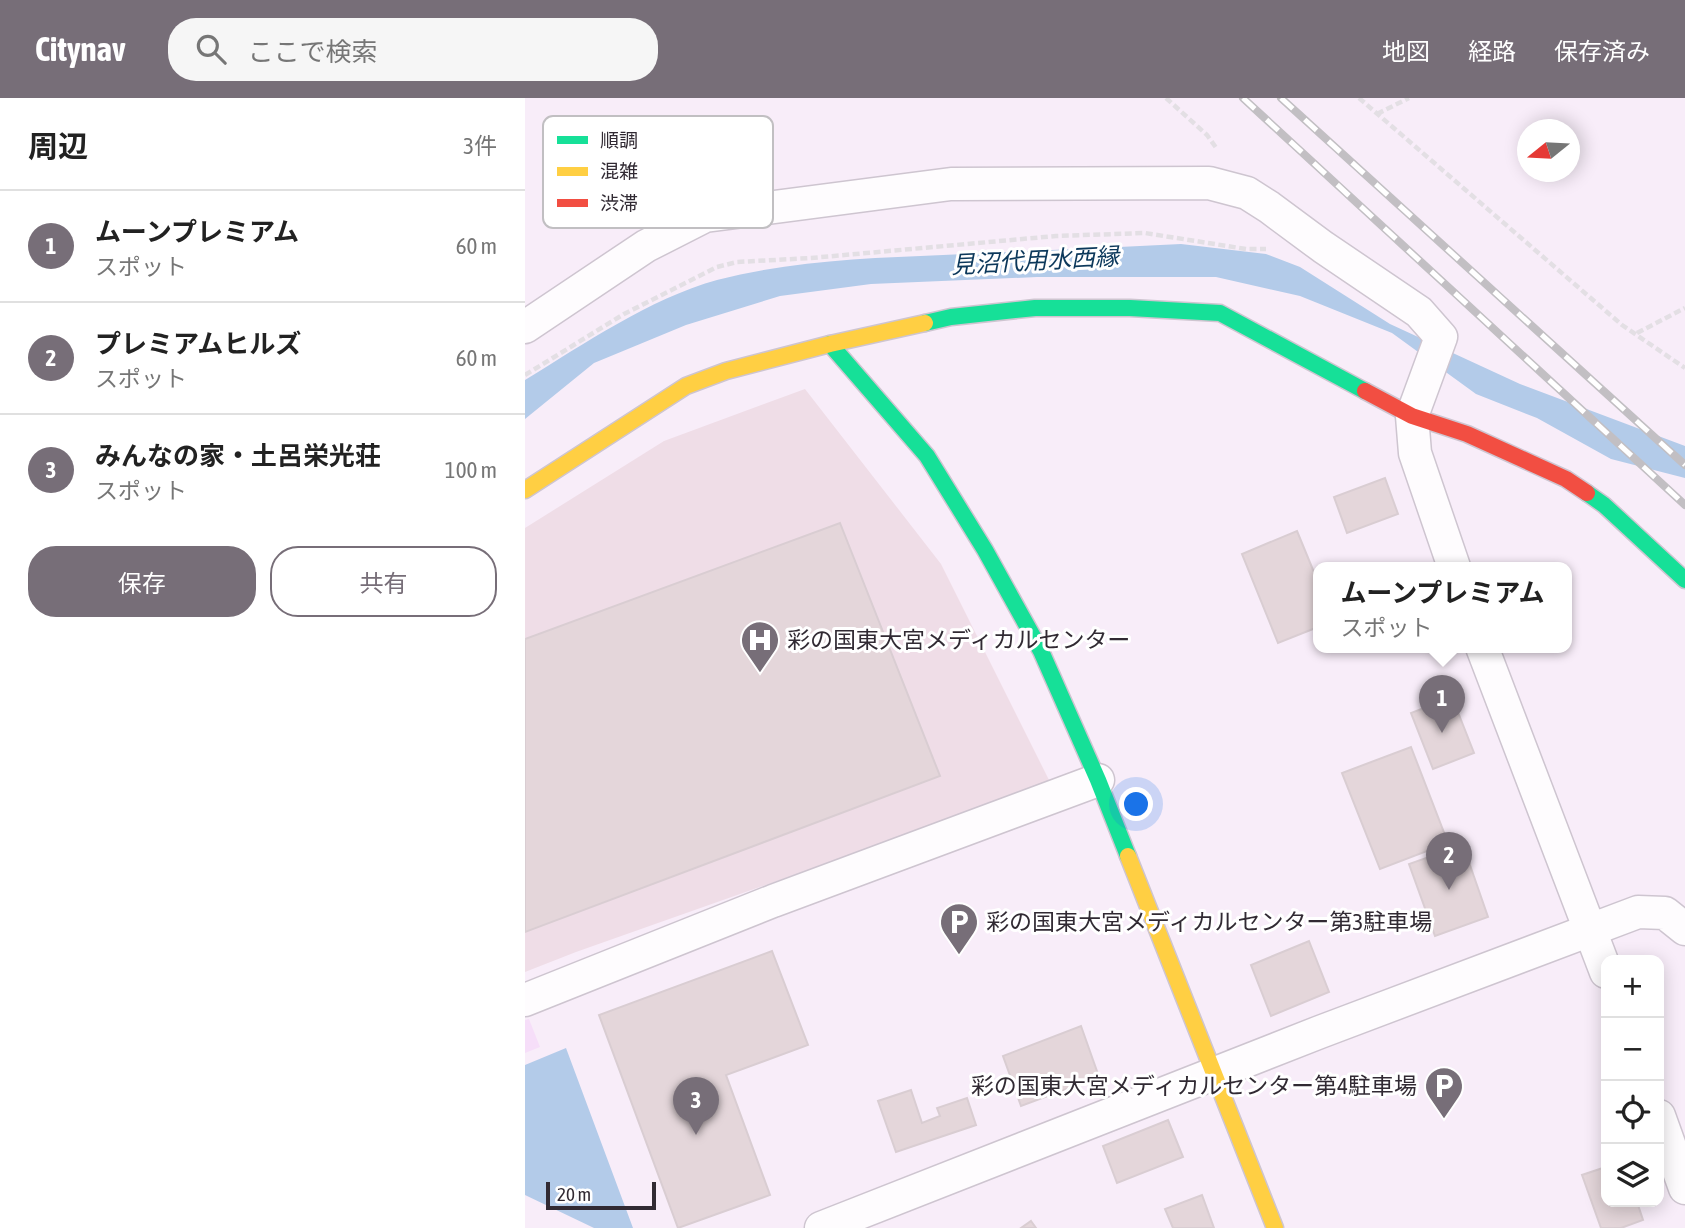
<!DOCTYPE html>
<html lang="ja">
<meta charset="utf-8">
<style>
body{margin:0;font-family:"Asap Condensed","Noto Sans JP",sans-serif;background:#f6f6f6;color:#222}
.controls{position:absolute;right:21px;bottom:21px;display:grid;overflow:hidden;border-radius:14px;box-shadow:0 4px 18px #0003}
.controls button{width:63px;height:63px;display:grid;place-items:center;padding:0;border:0;border-bottom:2px solid #e0e0e0;background:#fff;color:#222;font:35px sans-serif}
.compass{position:absolute;left:992px;top:21px;width:63px;height:63px;border-radius:50%;background:#fff;box-shadow:0 4px 18px #0003;rotate:252deg}
.scale{position:absolute;left:21px;bottom:18px;width:110px;box-sizing:border-box;padding-left:7px;border:4px solid #312a33;border-top:0;font-size:19px;line-height:24px;white-space:nowrap;color:#312a33;-webkit-text-stroke:5px #fff;paint-order:stroke}
.you{position:absolute;left:612px;top:707px;width:24px;height:24px;margin:-18px;border:5px solid #fff;border-radius:50%;background:#1a73e8;box-shadow:0 0 0 10px #1a73e833}
.badge{display:grid;place-items:center;width:46px;height:46px;border-radius:50%;background:#776e78;color:#fff;font-size:23px;font-weight:700}
.pin{position:absolute;translate:-50% -58px;filter:drop-shadow(0 2px 4px #0008)}
.pin::after{content:'';position:absolute;top:37px;width:24px;height:21px;background:inherit;clip-path:polygon(0 0,100% 0,50% 100%)}
.popup{position:absolute;left:788px;top:464px;width:259px;height:91px;box-sizing:border-box;display:grid;place-content:center;border-radius:14px;background:#fff;filter:drop-shadow(0 2px 5px #0005);font-size:23px;white-space:nowrap;color:#767676}
.popup b{font-size:26px;color:#222}
.popup::after{content:'';position:absolute;left:50%;top:100%;margin-left:-14px;border:14px solid transparent;border-top-color:#fff}
.list{margin:0;padding:0;list-style:none}
h2{display:flex;justify-content:space-between;align-items:center;height:91px;margin:0;padding:0 28px;font-size:30px}
h2 small{font-size:23px;font-weight:400;color:#767676}
.list li{display:grid;grid-template-columns:46px 1fr auto;gap:21px;align-items:center;box-sizing:border-box;height:112px;padding:0 28px;border-top:2px solid #e0e0e0}
.list b{display:block;font-size:26px;white-space:nowrap}
.list p{margin:0;font-size:23px;white-space:nowrap;color:#767676}
.list em{font-size:23px;font-style:normal;color:#767676}
.actions{display:flex;gap:14px;padding:21px 28px}
.actions a{flex:1;padding:16px 0;border:2px solid #776e78;border-radius:28px;text-align:center;font-size:24px;color:#776e78}
.actions .main{background:#776e78;color:#fff}
.icon{flex:none;width:38px;height:38px;fill:none;stroke:currentColor;stroke-width:2;stroke-linecap:round;stroke-linejoin:round}
.map{position:relative;flex:none;width:1160px;height:1130px;overflow:hidden}
header{display:flex;align-items:center;gap:42px;box-sizing:border-box;height:98px;padding:0 35px;background:#776e78;color:#fff}
header strong{font-size:33px}
nav{display:flex;gap:38px;margin-inline-start:auto;font-size:24px}
.search{width:490px;height:63px;background:#f6f6f6;display:flex;align-items:center;gap:18px;box-sizing:border-box;padding:0 24px;border-radius:28px;color:#767676;font-size:26px}
main{display:flex}
aside{flex:1;background:#fff}
.map>svg:first-child{display:block}
.medical{fill:#efdde7}
.green{fill:#f6def9}
.water{fill:#b3cbe9}
.building{fill:#e4d6da;stroke:#d9cdd2;stroke-width:2}
.lines{fill:none;stroke-linecap:round;stroke-linejoin:round}
.street-casing{stroke:#cec5d0;stroke-width:35}
.fast-casing{stroke:#cec5d0;stroke-width:19}
.slow-casing{stroke:#cec5d0;stroke-width:19}
.jam-casing{stroke:#cec5d0;stroke-width:19}
.path{stroke:#e3dfe4;stroke-width:4.5;stroke-dasharray:7 3.5;stroke-linecap:butt}
.street{stroke:#fefcfe;stroke-width:32}
.fast{stroke:#16e098;stroke-width:16}
.slow{stroke:#ffcf43;stroke-width:16}
.jam{stroke:#f24e42;stroke-width:16}
.rail-casing{stroke:#c2bfc3;stroke-width:8}
.rail{stroke:#fff;stroke-width:5;stroke-dasharray:16;stroke-linecap:butt}
.labels{text-anchor:middle;stroke-width:6;stroke-linejoin:round;paint-order:stroke}
.poi-label{font-size:23px;fill:#312a33;stroke:#fff;text-anchor:start}
.water-label{font-size:24px;font-style:italic;fill:#0c385b;stroke:#fff}
.key{fill:#fff;stroke:#c1bfc2;stroke-width:2}
.key-label{font-size:19px;fill:#312a33}
</style>
<header>
<strong>Citynav</strong>
<div class="search"><svg class="icon" aria-label="search" viewBox="0 0 24 24"><circle cx="10" cy="10" r="6"/><path d="M15 15l6 6"/></svg>ここで検索</div>
<nav><a>地図</a><a>経路</a><a>保存済み</a></nav>
</header>
<main>
<aside>
<h2>周辺<small>3件</small></h2>
<ul class="list">
<li><span class="badge">1</span><div><b>ムーンプレミアム</b><p>スポット</p></div><em>60 m</em></li>
<li><span class="badge">2</span><div><b>プレミアムヒルズ</b><p>スポット</p></div><em>60 m</em></li>
<li><span class="badge">3</span><div><b>みんなの家・土呂栄光荘</b><p>スポット</p></div><em>100 m</em></li>
</ul>
<div class="actions"><a class="main">保存</a><a>共有</a></div>
</aside>
<div class="map">
<svg width="1160" height="1130" viewBox="0 0 1160 1130">
<rect width="100%" height="100%" fill="#f8edf9"/>
<path class="medical" d="M280 291 416 466 526 686 51 854 0 874V430L139 343Z"/>
<path class="green" d="M4 921 15 949 0 955V922Z"/>
<path class="water" d="M656 146 741 156 775 169 865 226 995 286 1160 348V380L1086 361 1012 320 951 296 867 235 775 198 691 179H512L346 186 255 198 161 227 69 265 0 321V282C59 246 124 201 192 182 265 163 343 160 418 157 497 153 577 150 656 146Z
M41 950 108 1130H69L0 1097V967Z"/>
<path class="building" d="M860 380 873 416 822 435 809 399Z
M315 425 415 678 0 834V541Z
M772 433 793 484V529L753 545 717 456Z
M927 599 949 655 908 671 886 615Z
M886 649 923 745 855 771 817 675Z
M938 747 963 819 910 838 884 766Z
M784 843 804 894 746 918 726 867Z
M247 853 283 947 201 977 245 1097 153 1130 74 917Z
M556 928 574 979 496 1008 478 958Z
M386 992 397 1025 415 1018 412 1010 442 1000 451 1027 371 1054 353 1003Z
M643 1022 658 1059 592 1085 578 1048Z
M1081 1069V1104H1112L1118 1122 1096 1130H1076L1057 1077Z
M677 1097 689 1130H648L640 1111Z
M506 1123 511 1130H496Z"/>
<g class="lines">
<defs>
<path id="street" d="M0 229 121 148 180 118 426 86 684 85 722 95 744 109 798 149 894 214 916 239 887 318 890 355 929 469
M957 549 1081 874
M0 902 248 803 573 682
M1134 1018 1160 1090
M296 1130 795 934 1113 814 1140 815 1160 831"/>
<path id="fast" d="M400 225 426 219 510 210H605L695 215 840 293
M305 246 402 358 460 452 516 553 573 682 603 758
M1062 395 1079 407 1160 482"/>
<path id="slow" d="M0 392 161 288 201 273 305 246 400 225
M603 758 750 1130"/>
<path id="jam" d="M840 293 887 318 942 336 1041 381 1062 395"/>
</defs>
<use href="#street" class="street-casing"/>
<use href="#fast" class="fast-casing"/>
<use href="#slow" class="slow-casing"/>
<use href="#jam" class="jam-casing"/>
<path class="path" d="M641 0 682 37 692 51
M834 0 1097 227 1160 270
M852 16 884 0
M1112 235 1160 210
M0 277 99 216 192 169 212 164 286 160 531 138 620 135 721 151H741"/>
<use href="#street" class="street"/>
<use href="#fast" class="fast"/>
<use href="#slow" class="slow"/>
<use href="#jam" class="jam"/>
<defs>
<path id="rail" d="M718 0 1160 407
M756 0 1160 367"/>
</defs>
<use href="#rail" class="rail-casing"/>
<use href="#rail" class="rail"/>
</g>
<defs>
<symbol id="hospital-pin" viewBox="-11 -11 22 30"><path d="M0 17L-7.5 6A9.5 9.5 0 1 1 7.5 6Z" fill="#776e78" stroke="#fff"/><path d="M-5-5h3v3.5h4V-5h3V5h-3V1.5h-4V5h-3Z" fill="#fff"/></symbol>
<symbol id="parking-pin" viewBox="-11 -11 22 30"><path d="M0 17L-7.5 6A9.5 9.5 0 1 1 7.5 6Z" fill="#776e78" stroke="#fff"/><path d="M-3.5-5.5H1a3.5 3.5 0 0 1 0 7H-1V5.5H-3.5ZM-1-3.4V-.6H.8a1.4 1.4 0 0 0 0-2.8Z" fill="#fff"/></symbol>
</defs>
<g fill-rule="evenodd">
<use href="#hospital-pin" x="213" y="520" width="44" height="60"/>
<use href="#parking-pin" x="412" y="802" width="44" height="60"/>
<use href="#parking-pin" x="897" y="966" width="44" height="60"/>
</g>
<g class="labels">
<g class="poi-label">
<text x="262" y="550">彩の国東大宮メディカルセンター</text>
<text x="461" y="832">彩の国東大宮メディカルセンター第3駐車場</text>
<text x="892" y="996" text-anchor="end">彩の国東大宮メディカルセンター第4駐車場</text>
</g>
<g class="water-label">
<text transform="translate(510 163) rotate(-3)" y="8">見沼代用水西縁</text>
</g>
</g>
<rect x="18" y="18" width="230" height="112" rx="10" class="key"/>
<rect x="32" y="38" width="31" height="8" fill="#16e098"/>
<rect x="32" y="69" width="31" height="9" fill="#ffcf43"/>
<rect x="32" y="101" width="31" height="8" fill="#f24e42"/>
<g class="key-label">
<text x="75" y="49">順調</text>
<text x="75" y="80">混雑</text>
<text x="75" y="112">渋滞</text>
</g>
</svg>
<div class="controls">
<button>+</button>
<button>−</button>
<button><svg class="icon" aria-label="locate" viewBox="0 0 24 24"><circle cx="12" cy="12" r="6"/><path d="M12 2v4M12 18v4M2 12h4M18 12h4"/></svg></button>
<button><svg class="icon" aria-label="layers" viewBox="0 0 24 24"><path d="M12 4l9 5-9 5-9-5zM3 14l9 5 9-5"/></svg></button>
</div>
<svg class="compass" viewBox="-18 -18 36 36"><path d="M0-13l5 13h-10z" fill="#e53935"/><path d="M0 13l5-13h-10z" fill="#767676"/></svg>
<div class="scale">20 m</div>
<div class="you"></div>
<div class="pin badge" style="left:917px;top:635px">1</div>
<div class="popup"><b>ムーンプレミアム</b>スポット</div>
<div class="pin badge" style="left:924px;top:792px">2</div>
<div class="pin badge" style="left:171px;top:1037px">3</div>
</div>
</main>
